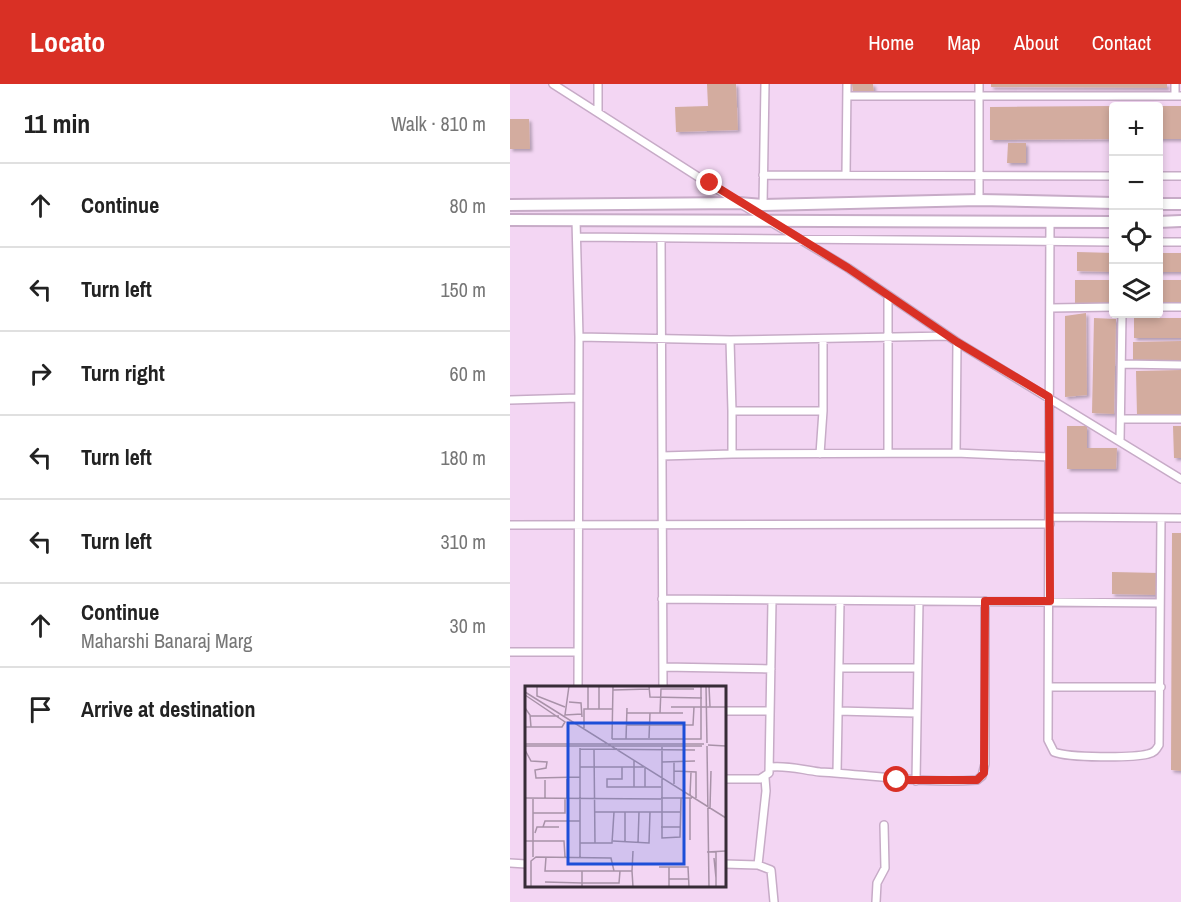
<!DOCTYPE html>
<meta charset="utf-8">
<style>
body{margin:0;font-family:"Archivo Narrow",sans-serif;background:#f6f6f6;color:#222}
.controls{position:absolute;right:18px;top:18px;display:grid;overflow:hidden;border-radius:6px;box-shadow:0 3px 9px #0003}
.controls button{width:54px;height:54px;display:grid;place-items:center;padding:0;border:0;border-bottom:2px solid #e0e0e0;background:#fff;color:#222;font:30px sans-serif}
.stop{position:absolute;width:18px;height:18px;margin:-14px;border:4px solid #d93025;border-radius:50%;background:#fff}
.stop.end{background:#d93025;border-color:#fff;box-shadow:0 2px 6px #0008}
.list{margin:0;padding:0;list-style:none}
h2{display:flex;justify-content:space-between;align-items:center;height:78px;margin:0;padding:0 24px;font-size:26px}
h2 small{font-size:20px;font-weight:400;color:#767676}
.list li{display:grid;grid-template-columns:39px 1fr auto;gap:18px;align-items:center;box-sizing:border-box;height:84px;padding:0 24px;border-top:2px solid #e0e0e0}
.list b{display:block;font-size:22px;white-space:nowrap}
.list p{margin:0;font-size:20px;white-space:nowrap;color:#767676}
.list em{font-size:20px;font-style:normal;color:#767676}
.icon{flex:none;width:33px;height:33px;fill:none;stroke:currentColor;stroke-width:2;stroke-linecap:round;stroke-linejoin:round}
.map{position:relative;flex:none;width:671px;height:818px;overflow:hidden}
header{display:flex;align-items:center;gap:36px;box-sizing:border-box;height:84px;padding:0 30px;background:#d93025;color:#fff}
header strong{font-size:28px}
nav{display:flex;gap:33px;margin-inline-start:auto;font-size:21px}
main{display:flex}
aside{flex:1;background:#fff}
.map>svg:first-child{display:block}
.building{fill:#d3ac9f;filter:url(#shadow)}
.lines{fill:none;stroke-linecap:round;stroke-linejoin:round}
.street-casing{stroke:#c7abc7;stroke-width:10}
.secondary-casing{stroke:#c7abc7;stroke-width:14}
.street{stroke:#fff;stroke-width:7}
.secondary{stroke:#fff;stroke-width:10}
.route{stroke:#d93025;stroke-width:8}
.inset-road{fill:none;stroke:#a892a8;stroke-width:1.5}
.view{fill:#1d4ed8;fill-opacity:0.15;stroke:#1d4ed8;stroke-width:3}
.inset-edge{fill:none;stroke:#372c37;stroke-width:3}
</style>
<header>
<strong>Locato</strong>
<nav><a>Home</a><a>Map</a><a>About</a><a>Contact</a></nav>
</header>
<main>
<aside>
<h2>11 min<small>Walk · 810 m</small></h2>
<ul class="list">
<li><svg class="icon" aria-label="ahead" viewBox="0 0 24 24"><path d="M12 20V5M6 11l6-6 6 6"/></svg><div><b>Continue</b></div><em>80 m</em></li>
<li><svg class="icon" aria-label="left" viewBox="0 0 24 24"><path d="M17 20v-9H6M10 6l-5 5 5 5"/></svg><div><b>Turn left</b></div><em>150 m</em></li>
<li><svg class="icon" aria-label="right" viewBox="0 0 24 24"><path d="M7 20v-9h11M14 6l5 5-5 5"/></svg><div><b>Turn right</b></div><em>60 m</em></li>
<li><svg class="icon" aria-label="left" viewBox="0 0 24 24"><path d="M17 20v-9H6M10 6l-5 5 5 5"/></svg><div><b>Turn left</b></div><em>180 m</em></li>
<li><svg class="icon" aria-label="left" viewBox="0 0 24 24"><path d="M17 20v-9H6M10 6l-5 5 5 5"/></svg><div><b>Turn left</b></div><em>310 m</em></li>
<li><svg class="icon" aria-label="ahead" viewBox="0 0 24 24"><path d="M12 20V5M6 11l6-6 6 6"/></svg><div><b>Continue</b><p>Maharshi Banaraj Marg</p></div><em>30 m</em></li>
<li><svg class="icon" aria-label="arrive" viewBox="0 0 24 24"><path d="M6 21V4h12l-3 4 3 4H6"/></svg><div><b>Arrive at destination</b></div></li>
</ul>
</aside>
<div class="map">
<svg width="671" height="818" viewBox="0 0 671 818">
<defs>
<filter id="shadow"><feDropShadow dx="2.5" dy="2.5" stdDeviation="1.5" flood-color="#0004"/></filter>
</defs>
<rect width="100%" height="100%" fill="#f3d6f3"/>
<path class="building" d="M197 0H226L228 46 166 48 165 23 198 22Z
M342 0H363L364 8 343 10Z
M481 0H657V4L481 3Z
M604 22V55L480 56V23Z
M648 22H671V55H648Z
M0 35H19L20 65H0Z
M498 59H516V79H497Z
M567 168 604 169V188L567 187Z
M648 169H671V188H648Z
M565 196H604V219H565Z
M648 196H671V219H648Z
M576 229 577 311 555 313V232Z
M584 234 606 235 604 330 582 329Z
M624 234H671V254H624Z
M671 257V276L623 277V258Z
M671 286V330L627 331 626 287Z
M557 342H577V364H607L606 385H557Z
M663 342H671V374H664Z
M662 449H671V687L661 686Z
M602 488 649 489V511L602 510Z"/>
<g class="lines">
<defs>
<path id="street" d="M43 0 229 119 338 184 447 258 671 395
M665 0V12
M337 12H671
M88 28V0
M253 91 604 92
M336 91 337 0
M648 92H671
M469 116V0
M253 121 255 0
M66 136 69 253 68 604
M540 138 538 656 544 668C559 674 622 674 638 670 644 669 646 666 649 661L651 434
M67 153 604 158
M151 154 153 604
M648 158H671
M378 212V369
M648 223H671
M541 224 604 223
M69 253 220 256 438 252
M313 255V327H222V370L446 369 539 373
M220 256 222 327
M612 280 671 281
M0 316 68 314
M611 335H671
M610 357 612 230
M446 369 447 258
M310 370 313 327
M152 372 222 370
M540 433 671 434
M0 441 540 440
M152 515 650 519
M0 568H67
M153 583 261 585
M329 584H407
M540 603H651
M214 627H260
M328 627 406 629
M260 683C278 681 292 686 310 688 363 691 414 700 467 696L472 692 475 680V517
M327 689 330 518
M214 695H250L259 689 262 517
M406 697 409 517
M0 779 16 780
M214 780 248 781 261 786 264 818
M248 781 256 707 255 694
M366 818 367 799 375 784 374 741"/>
<path id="secondary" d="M648 120H671
M0 121 229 119 253 121 469 116 604 119
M0 136 604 138
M648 138 671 137"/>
</defs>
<use href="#street" class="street-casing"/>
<use href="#secondary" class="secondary-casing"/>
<use href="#street" class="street"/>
<use href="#secondary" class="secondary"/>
</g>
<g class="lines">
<path class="route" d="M200 99 338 184 447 258 539 313 540 517H475L474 689 467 696H387"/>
</g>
<g transform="translate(15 602)">
<rect width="201" height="201" fill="#f3d6f3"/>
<path class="inset-road" d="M12 0V10L40 21M44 0 40 29 57 28M63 0V23M124 0 125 11 177 12M181 0 182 57M184 0 185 21M88 4 124 3M0 6 201 132M0 9 40 36 37 41H0M44 16 56 17 57 31M146 21H201M0 22 5 29 6 41M74 23V0M102 27H125M135 27 136 3H169M5 30H34M101 39H168L169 21M59 42V23H88M124 52 125 27H158M87 53H176V0M87 53 88 0M101 53 102 22M0 58H179M183 59 201 60M0 60H177M182 60 184 201M137 61V152L155 151 156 112M55 63 170 64M0 64 6 75 22 76 21 82 10 84 11 92 55 91M69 64 70 157M109 74V101M137 76 170 75M55 81H119M97 81V93H82V101H136M149 85 171 86V112M42 93V113M149 98V76M120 101V82M165 109 166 86M0 112 136 113M136 112H167M8 113V171M20 113V94M185 122 186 85M70 126H155M8 127H40V113M18 141 20 135H55M136 141H156M10 147 12 141H34M165 154V112M0 155H39L40 171M88 155 124 157 125 126M100 156V126M55 157H87L89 126M113 157 114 126M182 166 201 165M21 171 20 185H107L108 201M55 171V62M189 172 191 192M134 181H163L164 201M144 181V201M107 185 108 165M144 193H163M20 196 57 197V185M6 201V175L11 171 86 172 89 185M57 201V197H94L95 185M191 201V166"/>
<path class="view" d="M43 37H159V178H43Z"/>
<rect width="201" height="201" class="inset-edge"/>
</g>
</svg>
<div class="controls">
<button>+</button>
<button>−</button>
<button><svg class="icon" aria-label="locate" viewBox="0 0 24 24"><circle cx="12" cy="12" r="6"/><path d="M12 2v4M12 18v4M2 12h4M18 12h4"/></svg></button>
<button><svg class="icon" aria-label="layers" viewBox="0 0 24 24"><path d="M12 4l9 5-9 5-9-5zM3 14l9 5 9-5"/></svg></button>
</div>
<div class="stop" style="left:387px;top:696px"></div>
<div class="stop end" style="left:200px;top:99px"></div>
</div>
</main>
